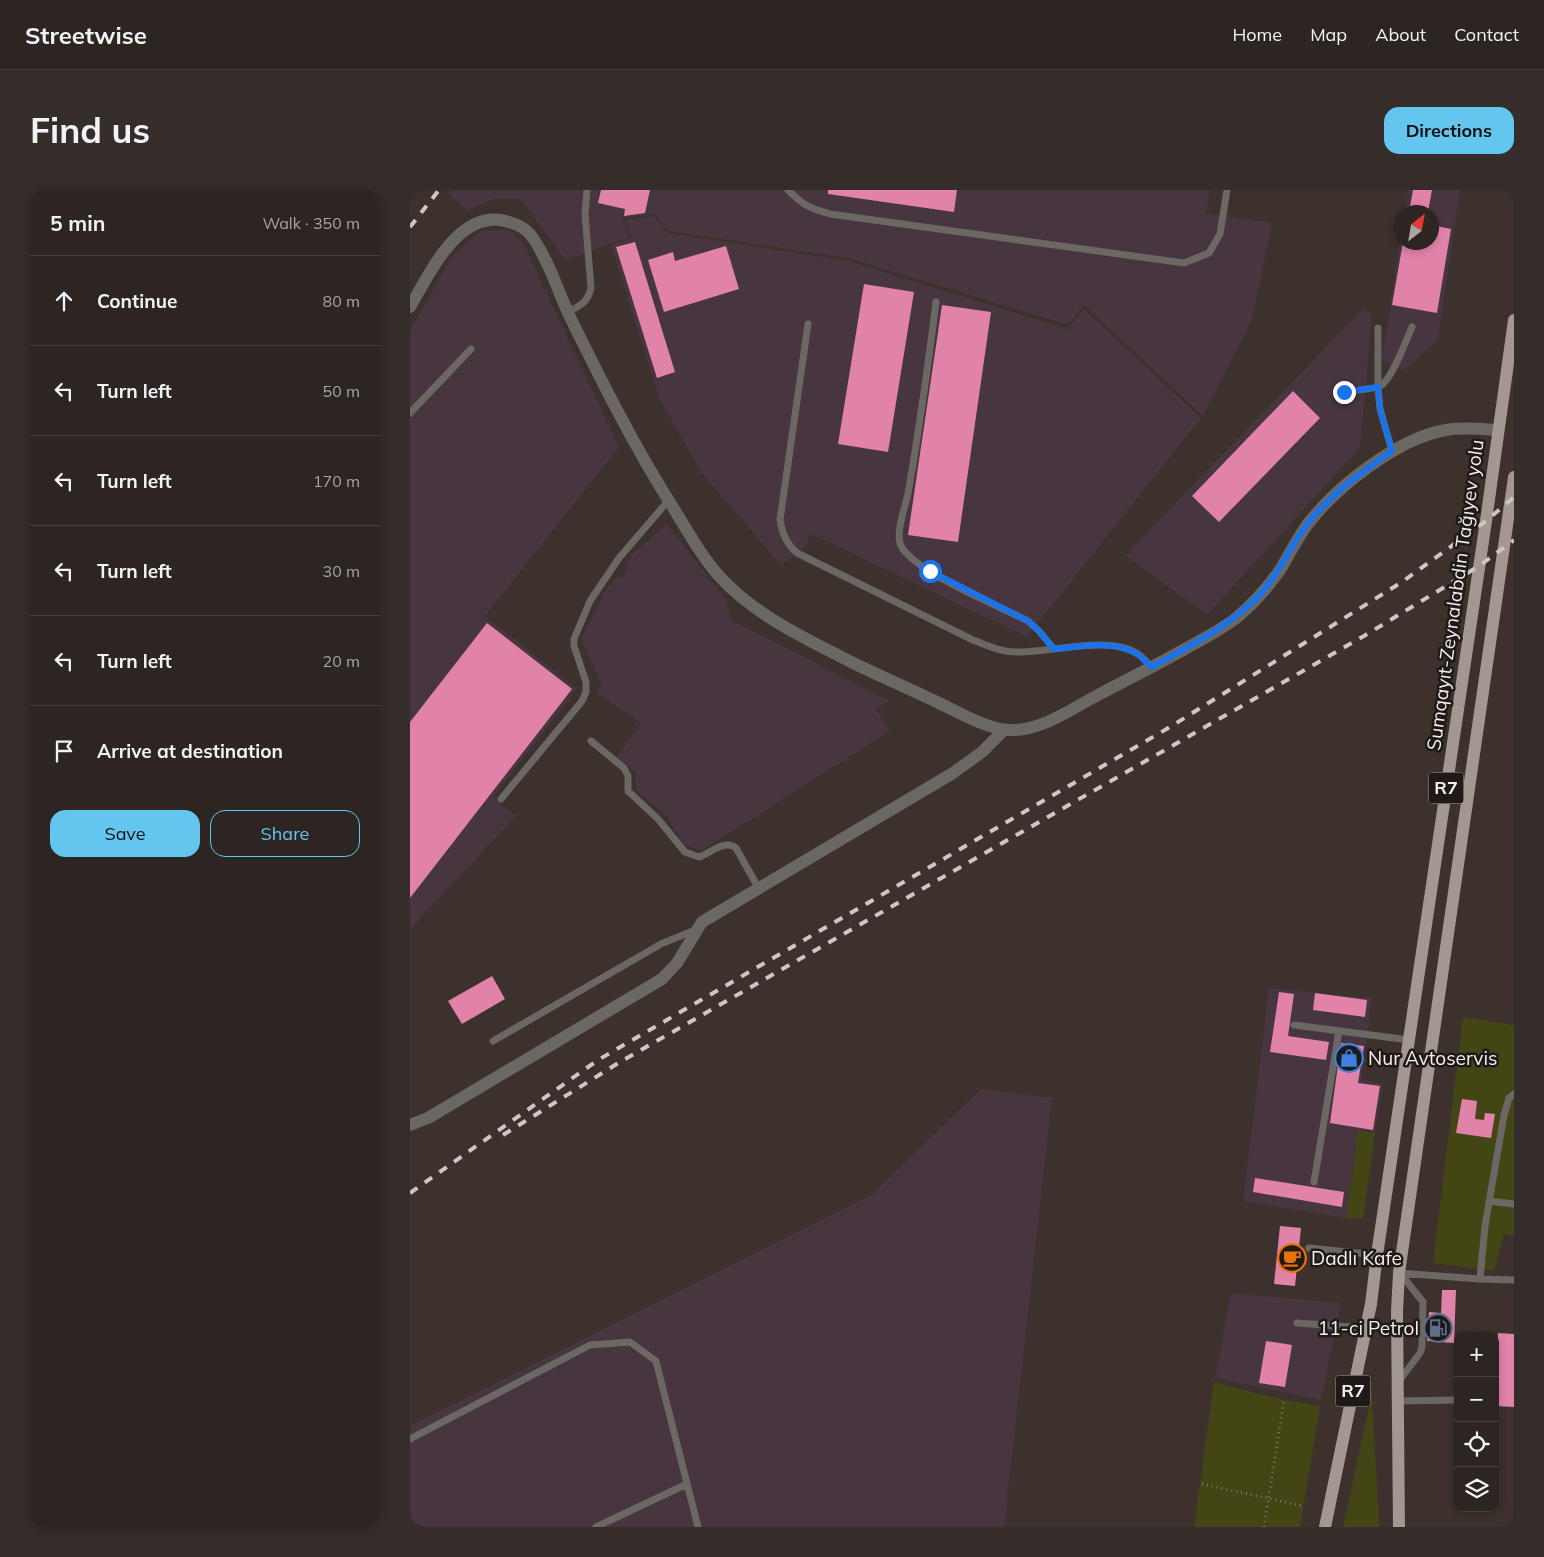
<!DOCTYPE html>
<meta charset="utf-8">
<style>
body{margin:0;font-family:Mulish,sans-serif;background:#352d2a;color:#f1f3f6}
.controls{position:absolute;right:15px;bottom:15px;display:grid;overflow:hidden;border-radius:10px;box-shadow:0 2px 8px #0003}
.controls button{width:45px;height:45px;display:grid;place-items:center;padding:0;border:0;border-bottom:1px solid #48423f;background:#2d2521;color:#f1f3f6;font:25px sans-serif}
.compass{position:absolute;left:984px;top:15px;width:45px;height:45px;border-radius:50%;background:#2d2521;box-shadow:0 2px 8px #0003;rotate:31deg}
.stop{position:absolute;width:15px;height:15px;margin:-11px;border:4px solid #1a73e8;border-radius:50%;background:#fff}
.stop.end{background:#1a73e8;border-color:#fff;box-shadow:0 1px 5px #0008}
.list{margin:0;padding:0;list-style:none}
h2{display:flex;justify-content:space-between;align-items:center;height:65px;margin:0;padding:0 20px;font-size:21px}
h2 small{font-size:16px;font-weight:400;color:#a7a5a5}
.list li{display:grid;grid-template-columns:32px 1fr auto;gap:15px;align-items:center;box-sizing:border-box;height:90px;padding:0 20px;border-top:1px solid #48423f}
.list b{display:block;font-size:19px;white-space:nowrap}
.list em{font-size:16px;font-style:normal;color:#a7a5a5}
.actions{display:flex;gap:10px;padding:15px 20px}
.actions a{flex:1;padding:11px 0;border:1px solid #64c5ee;border-radius:15px;text-align:center;font-size:18px;color:#64c5ee}
.actions .main{background:#64c5ee;color:#111}
.icon{flex:none;width:28px;height:28px;fill:none;stroke:currentColor;stroke-width:2;stroke-linecap:round;stroke-linejoin:round}
.map{position:relative;flex:none;width:1104px;height:1337px;overflow:hidden;border-radius:15px}
header{display:flex;align-items:center;gap:30px;box-sizing:border-box;height:70px;padding:0 25px;background:#2d2521;border-bottom:1px solid #48423f}
header strong{font-size:24px}
nav{display:flex;gap:28px;margin-inline-start:auto;font-size:18px}
.intro{display:flex;align-items:center;justify-content:space-between;box-sizing:border-box;height:120px;padding:0 30px}
h1{margin:0;font-size:35px}
.button{padding:12px 22px;border-radius:15px;background:#64c5ee;color:#111;font-size:18px;font-weight:700}
main{display:flex;gap:30px;padding:0 30px}
aside{flex:1;background:#2d2521;border-radius:15px;box-shadow:0 2px 8px #0003}
.map>svg:first-child{display:block}
.industrial{fill:#47353f}
.green{fill:#434614}
.building{fill:#e183a9}
.lines{fill:none;stroke-linecap:round;stroke-linejoin:round}
.path{stroke:#837975;stroke-width:2.5;stroke-dasharray:1 4;stroke-linecap:butt}
.lane{stroke:#6b6763;stroke-width:7}
.street{stroke:#6b6763;stroke-width:12}
.primary{stroke:#a29891;stroke-width:12}
.rail{stroke:#cec6c3;stroke-width:4;stroke-dasharray:9 9;stroke-linecap:butt}
.route{stroke:#1a73e8;stroke-width:6}
.labels{text-anchor:middle;stroke-width:5;stroke-linejoin:round;paint-order:stroke}
.shield{fill:#1f1a18;stroke:#b5aeac;stroke-width:1}
.shield-label{font-size:18px;font-weight:bold;fill:#f5eeeb}
.street-label{font-size:19px;fill:#f5eeeb;stroke:#1f1a18}
.poi-label{font-size:19px;fill:#f5eeeb;stroke:#1f1a18;text-anchor:start}
</style>
<header>
<strong>Streetwise</strong>
<nav><a>Home</a><a>Map</a><a>About</a><a>Contact</a></nav>
</header>
<div class="intro"><h1>Find us</h1><a class="button">Directions</a></div>
<main>
<aside>
<h2>5 min<small>Walk · 350 m</small></h2>
<ul class="list">
<li><svg class="icon" aria-label="ahead" viewBox="0 0 24 24"><path d="M12 20V5M6 11l6-6 6 6"/></svg><div><b>Continue</b></div><em>80 m</em></li>
<li><svg class="icon" aria-label="left" viewBox="0 0 24 24"><path d="M17 20v-9H6M10 6l-5 5 5 5"/></svg><div><b>Turn left</b></div><em>50 m</em></li>
<li><svg class="icon" aria-label="left" viewBox="0 0 24 24"><path d="M17 20v-9H6M10 6l-5 5 5 5"/></svg><div><b>Turn left</b></div><em>170 m</em></li>
<li><svg class="icon" aria-label="left" viewBox="0 0 24 24"><path d="M17 20v-9H6M10 6l-5 5 5 5"/></svg><div><b>Turn left</b></div><em>30 m</em></li>
<li><svg class="icon" aria-label="left" viewBox="0 0 24 24"><path d="M17 20v-9H6M10 6l-5 5 5 5"/></svg><div><b>Turn left</b></div><em>20 m</em></li>
<li><svg class="icon" aria-label="arrive" viewBox="0 0 24 24"><path d="M6 21V4h12l-3 4 3 4H6"/></svg><div><b>Arrive at destination</b></div></li>
</ul>
<div class="actions"><a class="main">Save</a><a>Share</a></div>
</aside>
<div class="map">
<svg width="1104" height="1337" viewBox="0 0 1104 1337">
<rect width="100%" height="100%" fill="#3c312c"/>
<path class="industrial" d="M41 0H800L796 23 862 33 842 130 793 226 674 115 658 135 438 68 258 41 245 24 213 28 219 48 155 70 111 9H84L66 16 59 22 38 4Z
M998 0H1050L1028 150 993 181 972 170 991 44 992 52H1022V22H995Z
M245 26 257 43 438 71 658 139 674 119 791 228 617 447 399 343 398 354 371 375 291 282 250 210 201 55 221 49 215 30Z
M95 39 103 42 115 57 209 257 75 426 167 499 83 607 106 626 0 739V141L43 65 71 41Z
M954 118 962 125 950 258 797 425 715 365Z
M257 334 316 410 321 430 480 511 466 519 480 541 291 661 273 653 257 627 226 600 225 582 207 567 231 533 186 503 192 495 171 448 197 398 207 387 212 388 217 381 216 376 222 364Z
M859 798 962 808 951 889 973 894 965 943 948 941 936 1028 833 1011Z
M571 899 642 908 594 1337H0V1236L461 1005Z
M821 1103 931 1113 911 1210 805 1188Z"/>
<path class="green" d="M1053 827 1104 835V1046L1094 1044 1084 1081 1023 1073Z
M948 941 965 943 953 1029 936 1028Z
M804 1192 874 1210 910 1216 890 1337H784Z
M962 1203 969 1337H933Z"/>
<path class="building" d="M191 0H240L235 23 214 26 215 19 188 13Z
M418 0H547L544 22 418 4Z
M1003 0H1022L1018 22H999Z
M1022 35 1041 39 1027 123 982 115 993 52H1022Z
M225 52 265 182 247 188 206 57Z
M316 56 329 99 254 122 238 70 263 62 265 71Z
M454 94 504 102 478 262 428 254Z
M532 115 581 122 548 352 498 345Z
M883 201 910 228 809 332 782 306Z
M77 433 162 499 0 708V532Z
M82 786 95 809 52 834 38 811Z
M869 802 884 804 878 846 919 852 916 870 860 862Z
M905 803 957 810 955 827 903 820Z
M931 853 954 856 948 893 970 896 963 940 920 933Z
M1052 909 1067 911 1065 929 1074 930 1075 923 1085 924 1081 948 1046 943Z
M845 988 934 1002 932 1017 843 1002Z
M870 1036 891 1038 885 1096 864 1094Z
M1032 1100H1046L1044 1153 1017 1151 1019 1122 1031 1123Z
M1088 1143 1104 1144V1217L1085 1216Z
M856 1151 882 1155 875 1197 849 1193Z"/>
<g class="lines">
<path class="path" d="M792 1294 893 1316
M854 1337 874 1210"/>
<path class="lane" d="M378 0C393 15 399 18 420 24L774 73 799 63 810 44 817 0
M526 112C518 176 509 240 498 304 495 317 485 344 491 356 506 383 589 416 618 431L629 441 644 459
M158 122C170 116 178 112 181 98L175 24 177 0
M398 134 370 330C372 343 376 354 387 363L563 450C578 456 593 463 610 462 643 462 700 445 728 464 733 467 737 473 742 477
M968 138V197L970 219 982 261
M934 202C945 200 959 200 970 196 982 190 996 150 1002 137
M0 223 61 159
M181 551 214 578 218 586V601L248 629 275 662 289 667C301 663 314 649 326 658L349 699
M91 609 172 511 176 502V492L164 456V449L180 411 209 368 258 311
M884 835 999 850
M83 851 251 754 285 740
M904 992 929 841
M1079 1011 1104 1014
M899 1058 967 1065
M989 1083 1070 1089 1104 1090
M1070 1089 1075 1036 1094 925 1099 908 1104 904
M887 1133 956 1138
M989 1191 1010 1163 1012 1157 1013 1112 990 1083
M988 1211 1048 1210
M0 1249 180 1155 220 1152 246 1171 288 1337
M186 1337 277 1294"/>
<path class="street" d="M0 117C20 83 50 16 99 32 108 34 118 40 123 48 140 73 148 102 161 129 193 194 225 258 264 319 278 342 292 367 310 387 346 426 395 448 441 472 470 486 500 499 529 513 550 523 575 538 598 540 630 542 661 519 688 505 716 490 745 476 773 460 791 450 809 441 825 429 841 416 858 397 870 380 879 365 887 349 897 335 926 297 988 248 1036 240 1054 237 1071 239 1088 240
M0 935 18 928 252 789 267 773 292 732 543 583 572 562 594 540"/>
<path class="primary" d="M915 1337 961 1114 967 1065 1076 331 1104 130
M989 1337 987 1121 989 1083 1104 287"/>
<path class="rail" d="M0 37 29 0
M93 945 210 872 954 446 1069 376 1104 350
M0 1003 188 870 760 537 992 392 1076 331 1104 307"/>
</g>
<g class="lines">
<path class="route" d="M520 381 618 431 629 441 644 459C671 457 703 449 727 464 732 467 737 473 742 477 781 455 821 436 852 402 870 382 880 357 896 336 920 304 951 283 982 261L970 219 968 197 934 202"/>
</g>
<defs>
<symbol id="shop-ring" viewBox="-11 -11 22 22"><circle r="9.5" fill="#1f1a18" stroke="#3f7fe0" stroke-width="1.5"/><path d="M-5-2.5h2.3a2.7 3.5 0 0 1 5.4 0H5L5.5 6h-11ZM-1.5-2.5h3a1.5 2.3 0 0 0-3 0Z" fill="#3f7fe0"/></symbol>
<symbol id="cafe-ring" viewBox="-11 -11 22 22"><circle r="9.5" fill="#1f1a18" stroke="#e8710a" stroke-width="1.5"/><path d="M-5.5-4.5H6V0H3Q3 3.5 0 3.5H-2.5Q-5.5 3.5-5.5 0ZM3-3.2v2h1.7v-2ZM-6 4.5H4V6H-6Z" fill="#e8710a"/></symbol>
<symbol id="fuel-ring" viewBox="-11 -11 22 22"><circle r="9.5" fill="#1f1a18" stroke="#5c6f8a" stroke-width="1.5"/><path d="M-5.5-6h7V0h2V4h1.3V-2.5L3-4.5l.8-.8L6-3V5H2.5V1h-1V6h-7ZM-4.2-4.7v3.2H.2V-4.7Z" fill="#5c6f8a"/></symbol>
</defs>
<g fill-rule="evenodd">
<use href="#shop-ring" x="923" y="852" width="32" height="32"/>
<use href="#cafe-ring" x="866" y="1052" width="32" height="32"/>
<use href="#fuel-ring" x="1012" y="1122" width="32" height="32"/>
</g>
<g class="labels">
<g class="shield">
<rect x="1018.5" y="582.5" width="35" height="31" rx="4"/>
<rect x="925.5" y="1185.5" width="35" height="31" rx="4"/>
</g>
<g class="shield-label">
<text x="1036" y="604">R7</text>
<text x="943" y="1207">R7</text>
</g>
<g class="street-label">
<text transform="translate(1045 405) rotate(-82)" y="7">Sumqayıt-Zeynalabdin Tağıyev yolu</text>
</g>
<g class="poi-label">
<text x="958" y="875">Nur Avtoservis</text>
<text x="901" y="1075">Dadlı Kafe</text>
<text x="1009" y="1145" text-anchor="end">11-ci Petrol</text>
</g>
</g>
</svg>
<div class="controls">
<button>+</button>
<button>−</button>
<button><svg class="icon" aria-label="locate" viewBox="0 0 24 24"><circle cx="12" cy="12" r="6"/><path d="M12 2v4M12 18v4M2 12h4M18 12h4"/></svg></button>
<button><svg class="icon" aria-label="layers" viewBox="0 0 24 24"><path d="M12 4l9 5-9 5-9-5zM3 14l9 5 9-5"/></svg></button>
</div>
<svg class="compass" viewBox="-18 -18 36 36"><path d="M0-13l5 13h-10z" fill="#e53935"/><path d="M0 13l5-13h-10z" fill="#a7a5a5"/></svg>
<div class="stop" style="left:520px;top:381px"></div>
<div class="stop end" style="left:934px;top:202px"></div>
</div>
</main>
